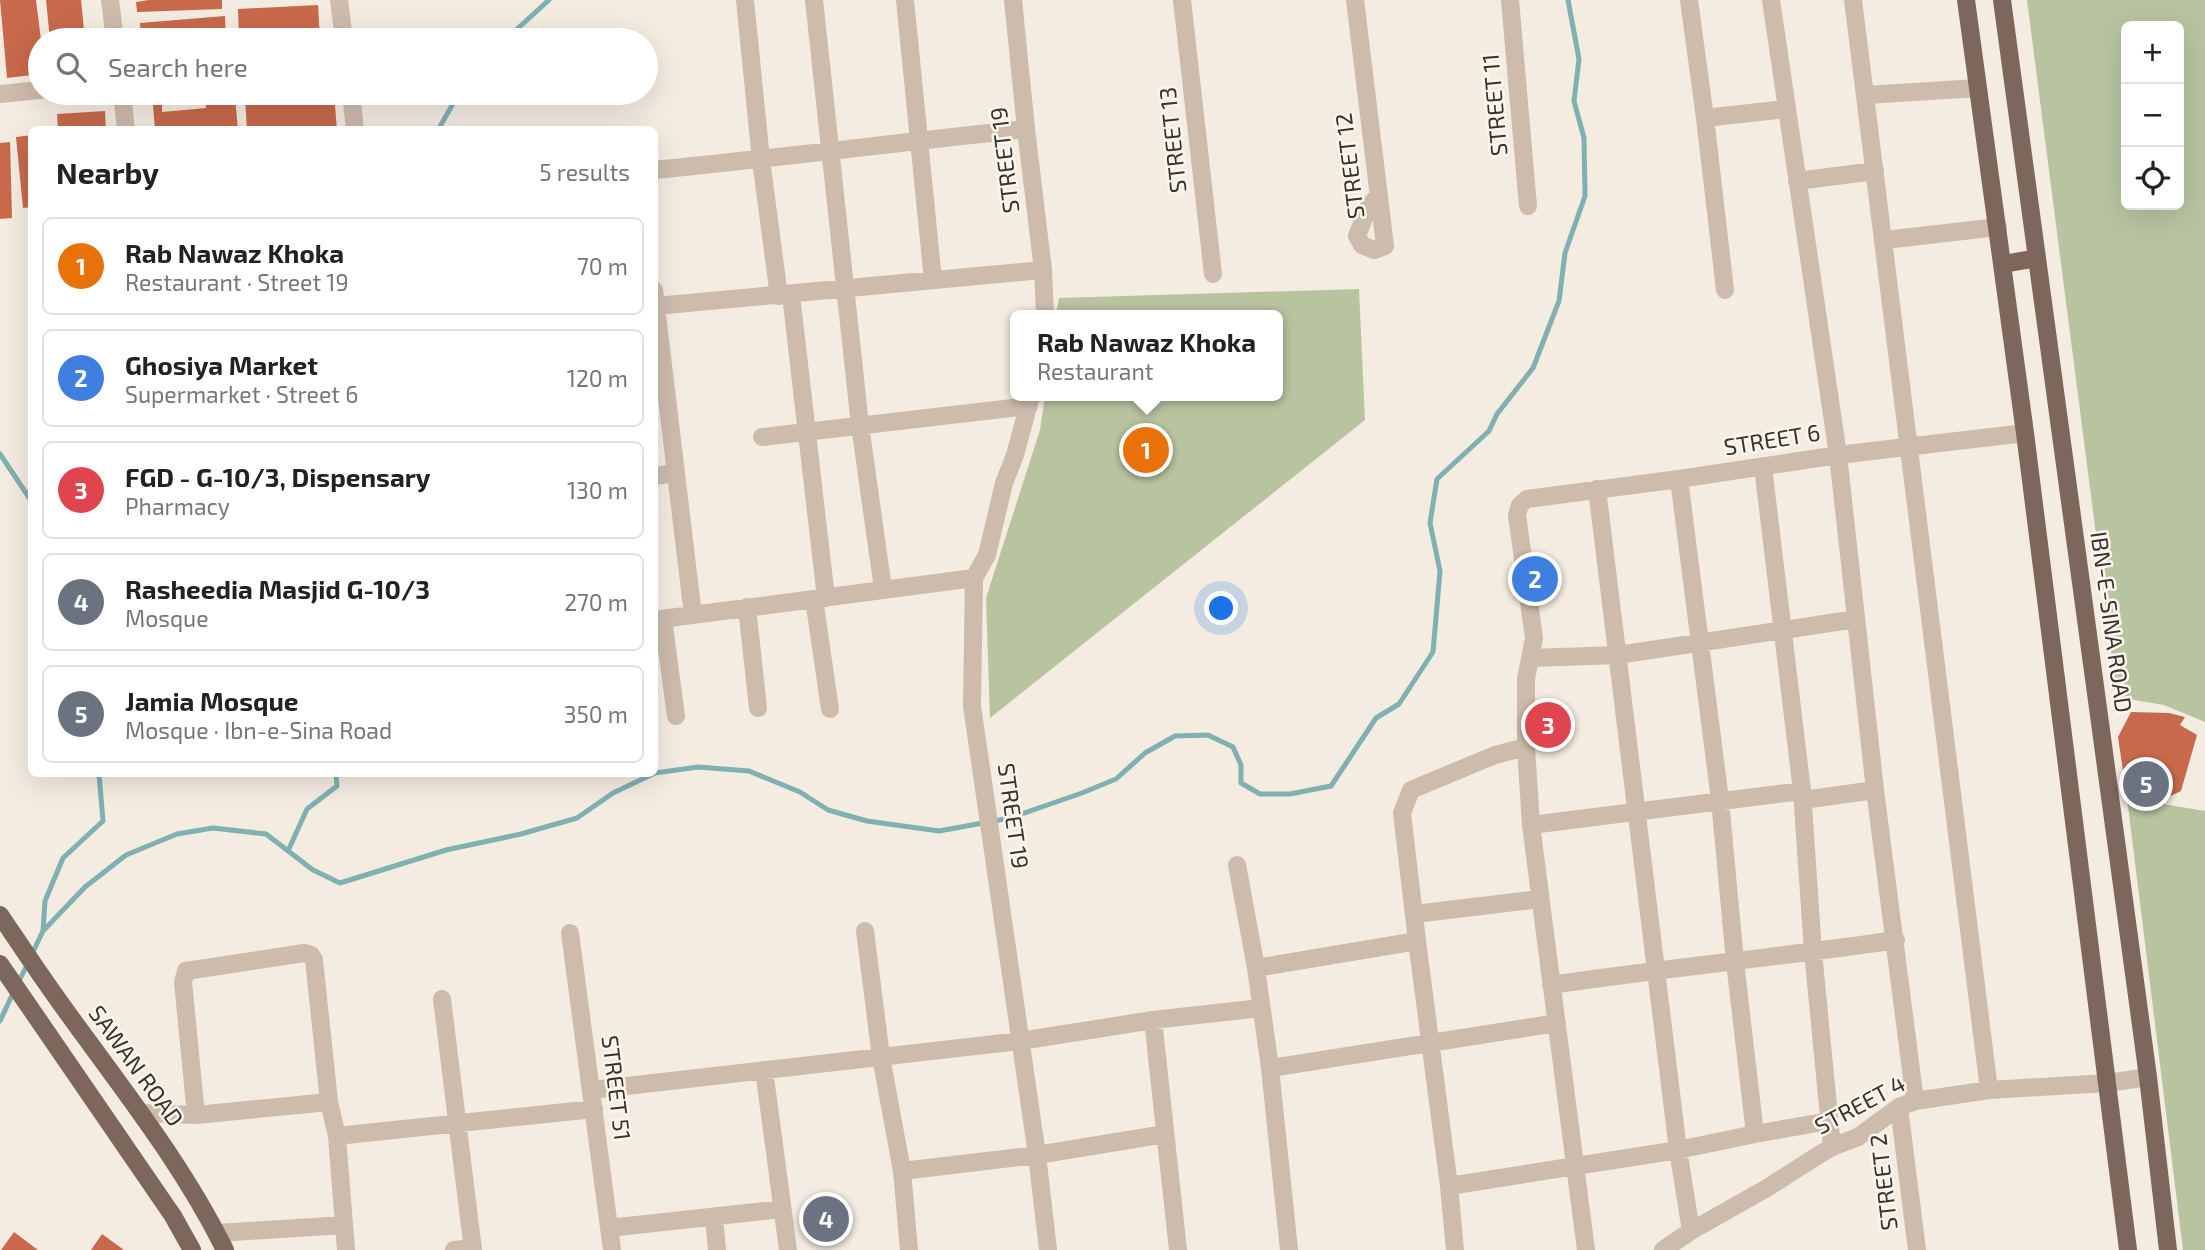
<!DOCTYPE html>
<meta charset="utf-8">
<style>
body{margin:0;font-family:"Exo 2",sans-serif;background:#f6f6f6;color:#222}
.controls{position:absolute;right:21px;top:21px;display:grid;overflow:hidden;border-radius:10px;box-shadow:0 7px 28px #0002}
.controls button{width:63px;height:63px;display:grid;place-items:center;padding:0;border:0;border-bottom:2px solid #e0e0e0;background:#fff;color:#222;font:35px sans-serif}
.you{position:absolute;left:1222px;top:609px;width:24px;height:24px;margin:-18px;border:5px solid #fff;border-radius:50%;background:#1a73e8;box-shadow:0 0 0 10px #1a73e833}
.badge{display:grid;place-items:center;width:46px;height:46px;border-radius:50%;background:#d93025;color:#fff;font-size:23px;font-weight:700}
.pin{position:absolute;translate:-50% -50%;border:4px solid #fff;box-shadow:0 2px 7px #0006}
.popup{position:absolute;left:1010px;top:310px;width:273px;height:91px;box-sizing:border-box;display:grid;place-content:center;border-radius:10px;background:#fff;filter:drop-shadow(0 2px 5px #0005);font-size:23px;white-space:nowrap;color:#767676}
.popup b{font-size:26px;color:#222}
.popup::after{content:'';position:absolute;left:50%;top:100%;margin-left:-14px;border:14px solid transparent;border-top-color:#fff}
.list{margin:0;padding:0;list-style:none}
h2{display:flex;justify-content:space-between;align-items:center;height:91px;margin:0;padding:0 28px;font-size:30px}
h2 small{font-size:23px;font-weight:400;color:#767676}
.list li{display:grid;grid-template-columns:46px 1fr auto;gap:21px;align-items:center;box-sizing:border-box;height:98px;margin:0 14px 14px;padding:0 14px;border:2px solid #e0e0e0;border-radius:10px}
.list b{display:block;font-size:26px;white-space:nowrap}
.list p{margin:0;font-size:23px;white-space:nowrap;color:#767676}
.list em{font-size:23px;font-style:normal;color:#767676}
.icon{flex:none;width:38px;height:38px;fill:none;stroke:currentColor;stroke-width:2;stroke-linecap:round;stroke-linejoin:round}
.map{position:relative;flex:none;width:2205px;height:1250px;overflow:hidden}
.search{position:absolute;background:#fff;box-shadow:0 7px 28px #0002;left:28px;top:28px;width:630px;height:77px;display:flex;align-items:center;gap:18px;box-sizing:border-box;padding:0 24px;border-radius:38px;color:#767676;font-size:26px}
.panel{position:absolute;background:#fff;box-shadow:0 7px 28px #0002;left:28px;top:126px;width:630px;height:651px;border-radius:10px}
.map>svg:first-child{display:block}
.green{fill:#b8c4a0;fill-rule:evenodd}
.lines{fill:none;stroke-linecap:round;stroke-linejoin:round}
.stream{stroke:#7fb0b2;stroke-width:5}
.building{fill:#c8694b}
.minor{stroke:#cdbbac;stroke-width:18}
.major{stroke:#7d675c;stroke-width:18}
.labels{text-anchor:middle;stroke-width:5;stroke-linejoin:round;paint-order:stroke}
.street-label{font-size:23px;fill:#3b302b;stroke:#fbf5ee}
</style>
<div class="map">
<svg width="2205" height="1250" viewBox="0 0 2205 1250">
<rect width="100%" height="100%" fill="#f4ebe1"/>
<path class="green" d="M2027 0H2205V722L2164 705 2117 697ZM2126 26H2179V205H2126Z
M1359 289 1365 420 990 718 986 598 1040 430 1045 396H1277V315H1056L1059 298Z
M2127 798 2205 811V1250H2183Z"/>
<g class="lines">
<path class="stream" d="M505 40 549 0
M438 130 459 93
M0 454 32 502
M288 851 307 809 337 786 336 774
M43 931 45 901 63 858 103 821 99 774
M32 954 43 931 85 887 126 855 177 834 213 828 266 834 313 870 340 883 446 850 521 834 577 818 613 793 655 773 698 767 749 771 800 792 828 810 867 821 939 831 1010 818 1082 793 1116 779 1145 753 1175 736 1208 735 1233 747 1241 765V783L1260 794H1290L1331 786 1376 718 1399 704 1433 652 1440 571 1430 523 1437 479 1489 431 1497 414 1533 368 1559 301 1565 253 1585 196 1584 138 1574 101 1579 59 1568 0
M18 983 28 963
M0 1021 14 991"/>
</g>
<path class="building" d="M0 0H36L41 40 40 74 7 78Z
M46 0H81L85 40H50Z
M149 0H222V9L137 12 136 2Z
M318 5 320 40H239L238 9Z
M225 16 226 40H141L140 23Z
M307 93H334L337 130H247L245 97Z
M235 97 238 130H155L153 105H162V112L206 108 205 99Z
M105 111 106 130H58L57 114Z
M32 135V207L23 208 16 137Z
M10 142 12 218 0 219V143Z
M2131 712 2169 713 2185 717 2180 725 2197 735 2181 791 2162 800 2127 798 2118 737Z
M14 1232 38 1250H1Z
M102 1234 124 1250H91Z"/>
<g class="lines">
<path class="minor" d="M110 0 115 40
M339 0 344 40
M745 0 761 160 779 296
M814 0 860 425 883 589
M905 0 933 280
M1013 0 1026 129 1043 270 1045 315
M1182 0 1213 274
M1355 0 1385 246 1374 250 1362 245 1357 236 1368 208 1378 196
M1510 0 1528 206
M1689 0 1705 118 1725 290
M1771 0 1838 455 1875 790 1915 1101
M1853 0 1989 1090
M122 93 126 130
M351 93 355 130
M0 94 40 90
M1866 95 1978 88
M1705 118 1786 109
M654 170C778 158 902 142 1026 129
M1797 181 1875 171
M1885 240 1998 227
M654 290 693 615
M791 295 826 598
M656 306 1043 270
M1031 396 1015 455 1004 483 987 555 974 578 972 706 1037 1155 1048 1250
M762 437 1029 406
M1763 467 1802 791 1813 952 1832 1147
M654 476 676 473
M1679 479 1720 800 1735 962 1755 1134
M1597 489 1678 1150 1691 1231
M814 599 830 709
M747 607 758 708
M663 619 676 716
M654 620 974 578
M1531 658 1618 655 1856 619
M1803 800 1875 790
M1531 825 1802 791
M1237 865 1256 968 1270 1068 1289 1250
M1415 914 1539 899
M865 931 881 1057 902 1171 909 1250
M570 933 612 1250
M1256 968 1417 941
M1551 985C1666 968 1781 957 1896 940
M442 999 473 1250
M1153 1020 1178 1250
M1270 1068 1557 1023
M764 1070 788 1250
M592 1090 1020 1041 1153 1020 1261 1008
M1899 1107 1917 1250
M141 1113 196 1115 329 1102
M196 1115 183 982 186 971 304 953 311 955 314 960 329 1102 337 1136 346 1250
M337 1136 594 1109
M902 1171 1037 1155 1165 1134
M1449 1186 1678 1150 1755 1134 1829 1121
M714 1217 717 1250
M609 1228 782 1209
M217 1233 344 1225
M454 1250 473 1248
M1455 1250 1449 1186 1417 941 1402 813 1411 790 1495 755 1526 747
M1586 1250 1531 825 1526 747V679L1534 638 1517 515 1520 505 1527 499 1679 479 1838 455 2025 433
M1663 1250 1691 1231 1767 1188 1817 1156 1832 1147 1858 1137 1899 1107 1915 1101 1989 1090 2108 1083 2148 1077"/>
<path class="major" d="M1966 0 2025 433 2128 1250
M2002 0 2148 1077 2168 1250
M2003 264 2037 258
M0 915C21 946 42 978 64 1008 121 1087 182 1163 225 1250
M0 964 173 1216 192 1250"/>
</g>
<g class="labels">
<g class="street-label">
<text transform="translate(1495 105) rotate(-95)" y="8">STREET 11</text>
<text transform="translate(1173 140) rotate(-96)" y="8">STREET 13</text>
<text transform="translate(1005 160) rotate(-97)" y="8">STREET 19</text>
<text transform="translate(1350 166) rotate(-97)" y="8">STREET 12</text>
<text transform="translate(1772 440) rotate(-9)" y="8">STREET 6</text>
<text transform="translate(2111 622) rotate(82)" y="8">IBN-E-SINA ROAD</text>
<text transform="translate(1013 816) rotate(82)" y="8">STREET 19</text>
<text transform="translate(136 1066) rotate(54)" y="8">SAWAN ROAD</text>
<text transform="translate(616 1088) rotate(83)" y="8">STREET 51</text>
<text transform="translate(1860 1105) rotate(-28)" y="8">STREET 4</text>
<text transform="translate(1884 1182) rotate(-97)" y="8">STREET 2</text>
</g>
</g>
</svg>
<div class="controls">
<button>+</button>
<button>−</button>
<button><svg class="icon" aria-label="locate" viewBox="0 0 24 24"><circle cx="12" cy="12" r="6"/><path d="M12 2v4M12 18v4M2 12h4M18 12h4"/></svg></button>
</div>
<div class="you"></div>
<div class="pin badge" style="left:1146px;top:450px;background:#e8710a">1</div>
<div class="popup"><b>Rab Nawaz Khoka</b>Restaurant</div>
<div class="pin badge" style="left:1535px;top:579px;background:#3f7fe0">2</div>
<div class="pin badge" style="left:1548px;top:725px;background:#e0444e">3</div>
<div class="pin badge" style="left:826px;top:1219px;background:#6b7280">4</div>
<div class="pin badge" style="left:2146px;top:784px;background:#6b7280">5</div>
<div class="search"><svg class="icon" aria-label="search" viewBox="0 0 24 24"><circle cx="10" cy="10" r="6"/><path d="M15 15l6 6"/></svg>Search here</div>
<section class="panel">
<h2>Nearby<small>5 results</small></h2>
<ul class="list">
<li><span class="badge" style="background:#e8710a">1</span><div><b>Rab Nawaz Khoka</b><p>Restaurant · Street 19</p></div><em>70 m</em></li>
<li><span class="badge" style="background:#3f7fe0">2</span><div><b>Ghosiya Market</b><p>Supermarket · Street 6</p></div><em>120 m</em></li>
<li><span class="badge" style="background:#e0444e">3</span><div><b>FGD - G-10/3, Dispensary</b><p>Pharmacy</p></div><em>130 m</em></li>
<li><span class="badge" style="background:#6b7280">4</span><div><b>Rasheedia Masjid G-10/3</b><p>Mosque</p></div><em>270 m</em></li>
<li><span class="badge" style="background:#6b7280">5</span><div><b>Jamia Mosque</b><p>Mosque · Ibn-e-Sina Road</p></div><em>350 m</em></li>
</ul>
</section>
</div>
